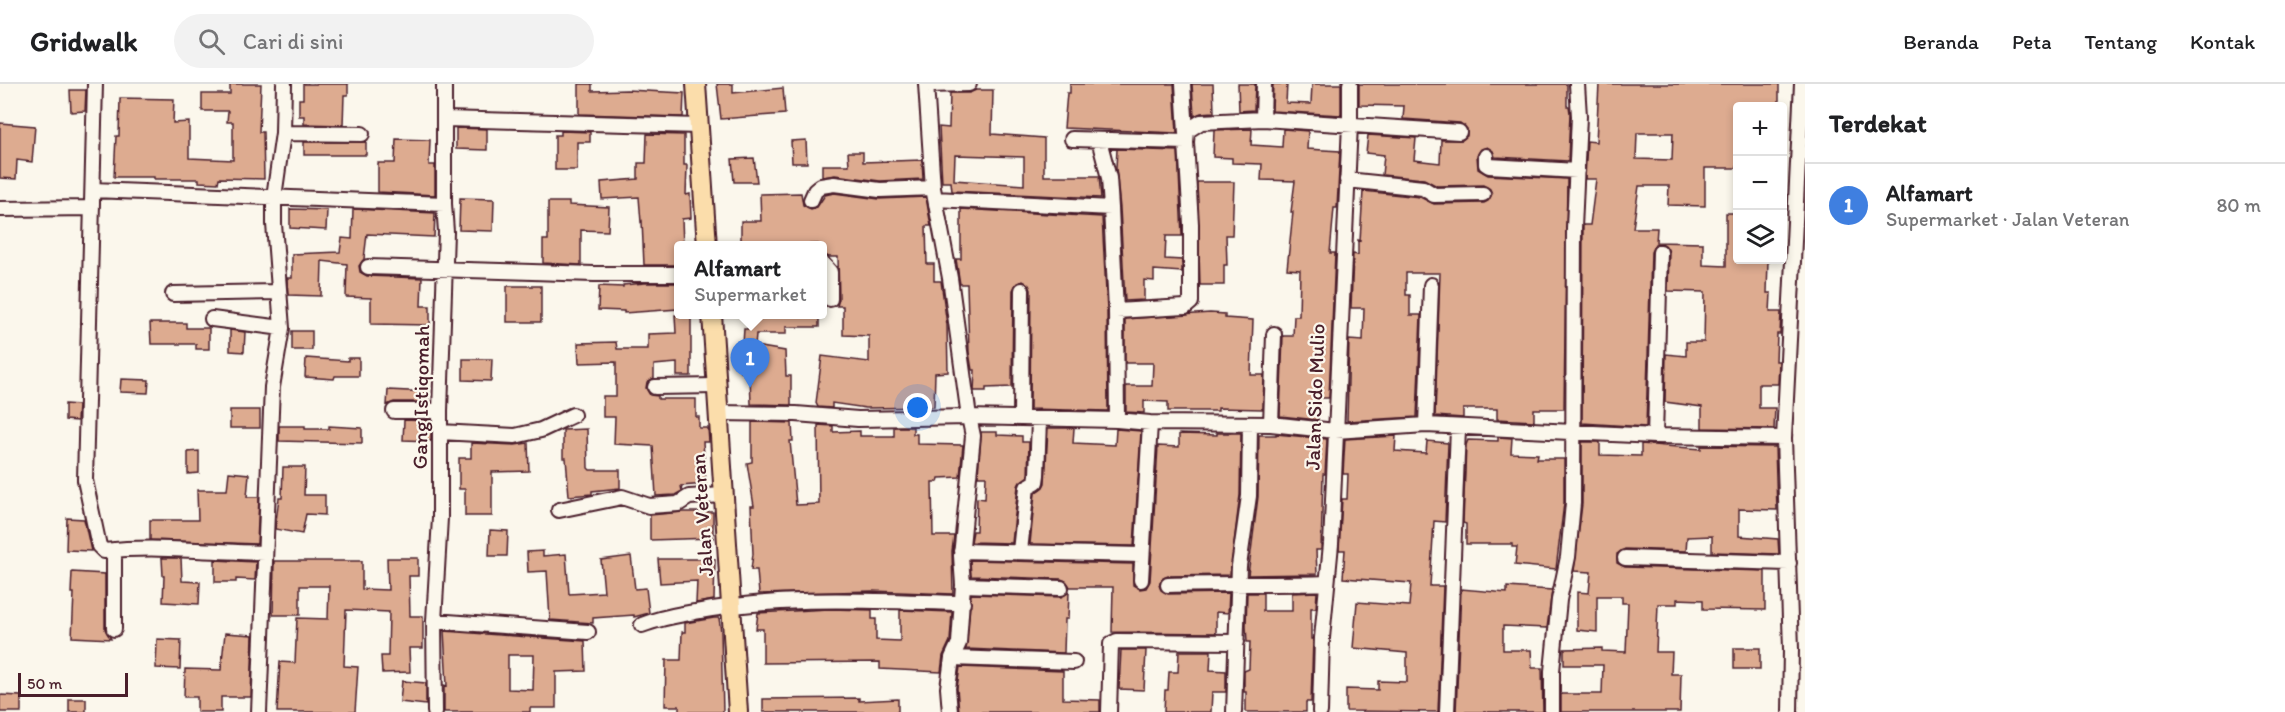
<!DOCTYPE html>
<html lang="id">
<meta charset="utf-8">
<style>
body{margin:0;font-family:Itim,sans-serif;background:#f2f2f2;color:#202124}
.controls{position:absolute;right:18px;top:18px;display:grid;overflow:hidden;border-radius:6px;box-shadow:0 3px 9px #0003}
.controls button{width:54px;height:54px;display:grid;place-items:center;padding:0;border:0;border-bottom:2px solid #e0e0e0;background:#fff;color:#202124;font:30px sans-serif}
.scale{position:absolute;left:18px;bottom:15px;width:110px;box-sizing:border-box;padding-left:6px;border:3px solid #4a1f2b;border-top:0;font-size:16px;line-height:21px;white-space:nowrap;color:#4a1f2b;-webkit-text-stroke:4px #fbf7ec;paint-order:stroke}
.you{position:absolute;left:918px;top:324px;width:21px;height:21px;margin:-15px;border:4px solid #fff;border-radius:50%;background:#1a73e8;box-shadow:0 0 0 9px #1a73e833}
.badge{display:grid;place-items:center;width:39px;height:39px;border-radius:50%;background:#111827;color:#fff;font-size:20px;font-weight:700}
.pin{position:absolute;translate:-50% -50px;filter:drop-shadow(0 2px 3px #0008)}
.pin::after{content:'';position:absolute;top:32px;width:21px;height:18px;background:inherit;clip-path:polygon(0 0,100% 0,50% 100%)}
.popup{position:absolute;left:674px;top:157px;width:153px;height:78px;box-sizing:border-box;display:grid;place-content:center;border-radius:6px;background:#fff;filter:drop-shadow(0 2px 4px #0005);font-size:20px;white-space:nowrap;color:#757577}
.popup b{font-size:22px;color:#202124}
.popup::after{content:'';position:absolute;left:50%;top:100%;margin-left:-12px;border:12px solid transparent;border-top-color:#fff}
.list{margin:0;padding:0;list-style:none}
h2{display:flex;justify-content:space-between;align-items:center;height:78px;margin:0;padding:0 24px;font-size:26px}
h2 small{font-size:20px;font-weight:400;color:#757577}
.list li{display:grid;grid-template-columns:39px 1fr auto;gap:18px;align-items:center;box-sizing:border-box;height:84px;padding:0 24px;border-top:2px solid #e0e0e0}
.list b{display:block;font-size:22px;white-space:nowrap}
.list p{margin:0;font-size:20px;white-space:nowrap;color:#757577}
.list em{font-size:20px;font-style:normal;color:#757577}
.icon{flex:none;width:33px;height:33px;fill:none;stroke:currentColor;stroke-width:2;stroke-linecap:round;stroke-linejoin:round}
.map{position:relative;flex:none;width:1805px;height:628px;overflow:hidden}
header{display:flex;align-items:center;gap:36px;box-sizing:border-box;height:84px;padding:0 30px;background:#fff;border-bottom:2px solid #e0e0e0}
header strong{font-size:28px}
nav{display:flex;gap:33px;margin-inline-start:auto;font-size:21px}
.search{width:420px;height:54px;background:#f2f2f2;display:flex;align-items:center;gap:15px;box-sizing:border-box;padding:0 21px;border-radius:33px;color:#757577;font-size:22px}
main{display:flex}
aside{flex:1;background:#fff}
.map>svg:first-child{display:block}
.building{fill:#ddab90;stroke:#4a1f2b;stroke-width:1.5;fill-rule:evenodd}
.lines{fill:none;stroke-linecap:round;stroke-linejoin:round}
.minor-casing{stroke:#4a1f2b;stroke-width:18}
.major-casing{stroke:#4a1f2b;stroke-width:22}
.minor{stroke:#fbf7ec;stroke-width:14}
.major{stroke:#fbddab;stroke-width:18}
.labels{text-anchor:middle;stroke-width:4.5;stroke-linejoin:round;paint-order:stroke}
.street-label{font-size:21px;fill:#4a1f2b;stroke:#fbf7ec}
</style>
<header>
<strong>Gridwalk</strong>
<div class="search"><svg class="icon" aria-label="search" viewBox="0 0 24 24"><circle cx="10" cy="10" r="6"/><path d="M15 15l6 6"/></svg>Cari di sini</div>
<nav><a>Beranda</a><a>Peta</a><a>Tentang</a><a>Kontak</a></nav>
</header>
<main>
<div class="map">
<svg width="1805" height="628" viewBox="0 0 1805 628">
<rect width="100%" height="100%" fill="#fbf7ec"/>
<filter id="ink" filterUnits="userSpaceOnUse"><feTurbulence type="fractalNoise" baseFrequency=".0167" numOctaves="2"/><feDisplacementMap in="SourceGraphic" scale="12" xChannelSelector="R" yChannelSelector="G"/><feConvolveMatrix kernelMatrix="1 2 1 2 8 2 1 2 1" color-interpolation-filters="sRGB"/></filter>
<g filter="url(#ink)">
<path class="building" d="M230 0H261L259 48H263L264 95 219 94 218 99 199 98V95H154V93H114L116 52H119L120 14 174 15 173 39 189 38V74L233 76V38H227L228 27H202V10H230Z
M303 0H348V11H344L343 41 304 40V32H299V15H303Z
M579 0H592V7L627 6 684 9 683 33 579 30Z
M717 0H733V9L783 4 785 30 721 35Z
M1070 0H1174L1177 49 1064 44 1067 9H1070Z
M1192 0H1213L1214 28 1201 29 1194 32Z
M1238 0H1255L1254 26 1239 27Z
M1273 0H1287L1286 19 1311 20 1312 0H1341V31L1272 27Z
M1359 0H1567V22H1569L1570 29 1568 77 1495 73 1493 67 1487 63 1481 65 1477 72 1478 85 1488 91 1567 95 1564 325H1534V337L1497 335V325H1463V334L1435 332 1440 189H1406V211H1410V231H1421L1417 333 1347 337 1349 256 1363 257 1364 224H1351L1353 170 1358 171V156L1360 157 1363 107 1420 113 1434 120 1484 119 1488 117 1492 110 1490 105 1483 101 1437 102 1424 95 1382 91 1384 71 1366 69 1368 51 1416 54 1414 76 1440 79 1441 56H1462L1467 52V45L1460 39 1403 35 1404 22 1359 21Z
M1599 0H1779V22H1737V84H1705V122L1668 121 1669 102H1639L1633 144H1657L1656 158 1703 159V181L1726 182V129H1737V176H1768L1767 209H1771L1770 228H1781L1780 250H1777L1776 277H1779L1778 300H1759V324H1775L1774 345 1702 344V323L1665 318 1666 270 1686 272V258H1704L1705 208 1668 207 1669 168 1665 161 1661 159 1655 160 1651 168 1646 343 1582 339 1583 141H1590L1596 95H1585L1587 57 1596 58ZM1637 49H1673L1672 76 1636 75Z
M70 6H86L85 27 71 28Z
M976 6H993L992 50 1044 54V92H1099L1101 114 952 107 951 98H942L939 43 949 44 950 9H969ZM955 71 1024 73V101L954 96Z
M0 39 35 42 32 78 17 76 16 95 0 94Z
M456 44 487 45V66L456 65Z
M1252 45 1251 61 1282 63 1283 45 1308 47 1307 65 1340 67 1337 124H1334L1330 169H1335L1329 314H1319L1318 336 1280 332 1283 252H1293L1294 232H1299L1300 186 1287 185 1293 128H1291L1295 97 1261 96 1262 80 1232 79V74L1213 73 1214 46Z
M561 47 590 48V58H577V86H555V51H561Z
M647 50 684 51V81H687L686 111 690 110 691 134 682 135 683 162H678V181H644L642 137 641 138 639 113 602 115 601 98 638 95V79H646Z
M396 55 430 56 429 81H435V111L378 108V79H395Z
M806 56 807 79H792L791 57Z
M304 58H366V71H304Z
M1117 65 1178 67 1182 152H1166L1165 175 1182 176V188L1154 186V197L1144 196V216L1125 217 1120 124 1116 84Z
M848 68H863V78L922 76 923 95 880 97 835 91 822 93V81H849Z
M754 74 757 98H734L732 75Z
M1197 98H1234L1232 151H1226L1227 181H1224V201H1200Z
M801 109 803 121 811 125 817 123 825 111 834 109 879 115 926 113 931 142H926L927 180H934V197H941L947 241 948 288 935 289 934 323 866 324 832 319V324L818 323 816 319 822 272 869 278V252L843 251V222H837L839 215 838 173H829L822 170V162L818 160 762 162V157H741V137H761L760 110Z
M460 114 494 115 493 147 459 146Z
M548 118H569V121L609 123 608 147 581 146V181L543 179V156H548Z
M290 125 327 126 326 146 290 144Z
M353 125 435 129 434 153 367 150 364 175 359 182 360 188 367 192 422 194 421 222H430V241L371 240V214L346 213 347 180 322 177 321 212 288 211 287 194H292V170L340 168 342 154 352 155Z
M961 125 1102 133 1107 227 1108 327 1030 325 1031 206 1029 201 1023 197 1017 199 1013 206 1012 303 986 304V307H974L975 286H972L969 268 967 200H960L956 175H961Z
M645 199H678V225L624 229V227L598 226 599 202 623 203V201Z
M507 202H541V238H507Z
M1210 229 1225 230V234L1253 236 1251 291H1264L1263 325 1218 324V327H1168V318L1144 317V329L1126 328V302H1152L1153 279H1125V235Z
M675 231H691V292H677V279L654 281V294L647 298 646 304 650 311 658 312V315H696V333H699V344H708L709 358H703L706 400 681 402 682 407 675 411 656 412 653 362 614 360 615 333H603V312H616V278L579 279 578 259 616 258 617 265H648V250L676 249Z
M748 231H819V243H786V250H756L755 262 785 267 786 292H791V321L751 320 750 291H744V288H741L744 245H748Z
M150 239H186V244H209V265H196V260H151Z
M230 246 245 248 244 268 230 267Z
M292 247H312V266H292Z
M306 274 348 277V274H359V292H335L334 295 305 293Z
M463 275H492L491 297 463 296Z
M121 295 149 296 148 309 120 308Z
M388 306 429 308 428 318H394L387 321Z
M65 320 78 321 77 337 65 336Z
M230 326H260V344H230Z
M404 336 431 337V357L403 356Z
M752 338 792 339 793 357H790L796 421 819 420 818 341 833 342V348L860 347V352H894V343H913V350H917V360L963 361 960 393 939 394 938 398H932L933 452H954L952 467 953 510 872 507 759 510 757 486H751L753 470 751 422H754L747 379 752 378Z
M279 342H305V345H329V342L362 344V359L279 357Z
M1048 344H1074L1073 359 1115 361 1116 345 1141 347 1134 462 1030 460 1035 409 1043 403 1045 399Z
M587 345 588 384 590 386H620V404L592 407V410L569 412 566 374H563V346Z
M981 348H997V351L1022 352V358H1029L1028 392 1020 398 1018 402 1012 459 971 458 973 447H976L977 414 985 415 986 392H978Z
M1217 349H1241L1240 411 1230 491 1168 492 1163 494 1159 501 1161 506 1168 510 1229 509 1228 529 1216 528V549L1112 548 1113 503H1070L1066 497 1061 495 971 492 970 476 1133 480V501L1140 505 1146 504 1150 497 1158 362 1179 363V350L1217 351Z
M1276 350 1327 355 1325 390H1323L1321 466H1316L1317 490 1248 491 1258 413 1259 351H1276Z
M1396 352 1395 367 1426 369 1427 357 1448 359 1445 438 1434 437 1430 502H1443L1438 628 1346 627V605L1378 606V597L1407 598V569L1353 564 1357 518 1409 522 1411 499 1343 494 1345 466H1339L1342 415H1347L1348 390H1343L1345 355Z
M1498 353 1512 354 1511 369 1538 370 1537 375H1564V419L1556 485 1515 481 1517 463H1512V460H1466V440L1463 439 1466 361 1468 356 1498 357Z
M1582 358H1600V371L1641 372V360L1701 365V362L1775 363 1777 426 1739 425V452L1778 455 1779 470 1712 468V452L1687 453 1686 467 1625 465 1617 470V479L1625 483 1765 487V526L1703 525V516L1677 515V520H1658L1656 568H1672L1671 590H1681L1680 628H1561V610H1602L1603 581H1564V565L1602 564V567L1626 568 1628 519H1622V512H1597V548L1577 546V508L1589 509 1591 488 1574 487 1582 420Z
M471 359 515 361 528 359 529 387 492 388V432H465V405H459V374H471Z
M199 367V389L188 390V368Z
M283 383H305L304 411H325V431L306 430 302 450 275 445 279 414H282Z
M229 388 249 390 247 413H259L257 460 150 456V436H198L197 406H227Z
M683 428H713V454L650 456V431Z
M67 434 84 435 91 467 66 466Z
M490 446 508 447 507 472H489Z
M543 467V472L566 470 569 510 604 508 601 476 631 472 635 505 646 504 649 529 634 533V531L593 534V539L550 536 547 487 528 488 527 468Z
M162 474H181L182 497 200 498 199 520 163 518 164 492H163Z
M387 474H418V492H409L410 532H423V564H409L410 588 382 589 381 572H388L389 528 346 526 344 582 358 583 355 628H277L280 578 295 579 297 534 328 535 329 502H300V531H273L274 477H362V505L388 506Z
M658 475H715L714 516 696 519 697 497 660 499Z
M215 476 256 478 255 496 236 495V498H215Z
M72 488 105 490V545L111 555 72 553 74 509H71Z
M1507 503 1552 506 1547 544 1503 542V566H1531L1532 584H1542L1543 628H1456L1461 505 1507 509Z
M1069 508 1068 535H1065L1064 569 966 565 971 510 1061 513Z
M1317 508 1316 524H1311V555H1313L1311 618H1306V628H1246V608H1244V587L1249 585 1250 558H1247L1246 542 1247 509H1263V527H1292V509Z
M829 525 872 526V535H876V556L900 557V526L952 528 950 557 943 572 941 588 880 585V578L763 579V545H756L758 529Z
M714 534H719L721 548 723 628H679V622H665L666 576H681L682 548H685V539Z
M444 547 585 557 586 587 556 588V624H530V628H444V601L447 602ZM508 571H534L533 606 508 605Z
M225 549 253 551 251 613H221V628H197V613H184L185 585 221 586Z
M157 555 181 556 180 585 156 584Z
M1734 564H1760V585H1734Z
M1121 566H1146L1144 606 1119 605Z
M1179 567H1211L1210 586 1226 587V608H1212L1211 628H1164L1165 606H1168L1169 588H1178Z
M960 583 1063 587V615L1100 616V628H959L957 604Z
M402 597 426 599V621L400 618Z
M0 611 21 612V628H0Z
M859 614V617L898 615V628H763V615Z
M69 615H86V628H69Z"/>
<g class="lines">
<defs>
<path id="minor" d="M95 0 85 396 99 462 104 467C157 461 211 468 265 469
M926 0 933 104 950 194 969 333 973 352 961 472 963 501 959 559 952 574 948 604 950 628
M1183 0 1186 49
M926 1 969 0
M445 35 699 42
M1263 35 1264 0
M283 49 362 50
M1072 55 1186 58
M1099 56 1109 94 1111 124 1116 227 1117 336
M1486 72V80L1489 82 1577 87
M1347 96 1423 104 1434 111 1483 110
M93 106 444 120
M935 115 1111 124
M811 116 815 107 821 102 834 100 880 106 933 104
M0 125 92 124
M822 179 830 188V215
M368 183 594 190H678
M173 210 279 208
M1116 227 1185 223 1191 218V140L1186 58 1187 47 1201 38 1263 35 1459 48
M212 235 282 244
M655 303 716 302
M394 327H440
M718 329 796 330 858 335 969 333 1117 336 1150 339 1271 340 1335 347 1426 341 1655 352 1784 354 1791 565 1790 628
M1021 334 1022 206
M1271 340 1274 250
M1426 341 1431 201
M440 348 515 352 541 346 573 331
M1655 352 1660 168
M1784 354 1802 0
M559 426 622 413 649 422 678 420 689 413 724 411
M961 467 1141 471
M1020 467 1027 403 1036 398 1037 391 1039 336
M1625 474 1789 479
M1141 496 1150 339
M963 501 1061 504
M1168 501C1221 499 1274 501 1327 499
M434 537 588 548
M642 541C659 534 677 531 695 528 783 511 874 517 963 519
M114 545V466
M952 574 1074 578
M259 628 272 303 282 244 274 140V113L283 49 284 0
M435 628 434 537 440 434V327L446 148 444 120V0
M1109 628 1111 560 1117 557 1237 558
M1234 628 1239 482 1249 412 1250 340
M1320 628 1322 554 1331 460 1350 40V0
M1447 628 1458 344
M1552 628V587L1559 516 1568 473 1573 419 1574 144 1579 32 1577 0"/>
<path id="major" d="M696 0 707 162
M712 230 738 628"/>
</defs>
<use href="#minor" class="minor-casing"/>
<use href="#major" class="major-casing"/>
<use href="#minor" class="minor"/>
<use href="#major" class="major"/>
</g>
</g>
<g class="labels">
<g class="street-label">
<text transform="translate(421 313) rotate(-89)" y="7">Gang Istiqomah</text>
<text transform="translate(1315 313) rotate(-88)" y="7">Jalan Sido Mulio</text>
<text transform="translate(702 431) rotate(-94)" y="7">Jalan Veteran</text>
</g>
</g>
</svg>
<div class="controls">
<button>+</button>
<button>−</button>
<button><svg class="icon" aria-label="layers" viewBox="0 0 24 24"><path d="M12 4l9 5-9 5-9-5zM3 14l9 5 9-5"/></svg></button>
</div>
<div class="scale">50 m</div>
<div class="you"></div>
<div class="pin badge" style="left:750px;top:304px;background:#3f7fe0">1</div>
<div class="popup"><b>Alfamart</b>Supermarket</div>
</div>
<aside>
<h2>Terdekat<small></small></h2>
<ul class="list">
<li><span class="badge" style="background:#3f7fe0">1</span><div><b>Alfamart</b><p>Supermarket · Jalan Veteran</p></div><em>80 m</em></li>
</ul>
</aside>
</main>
